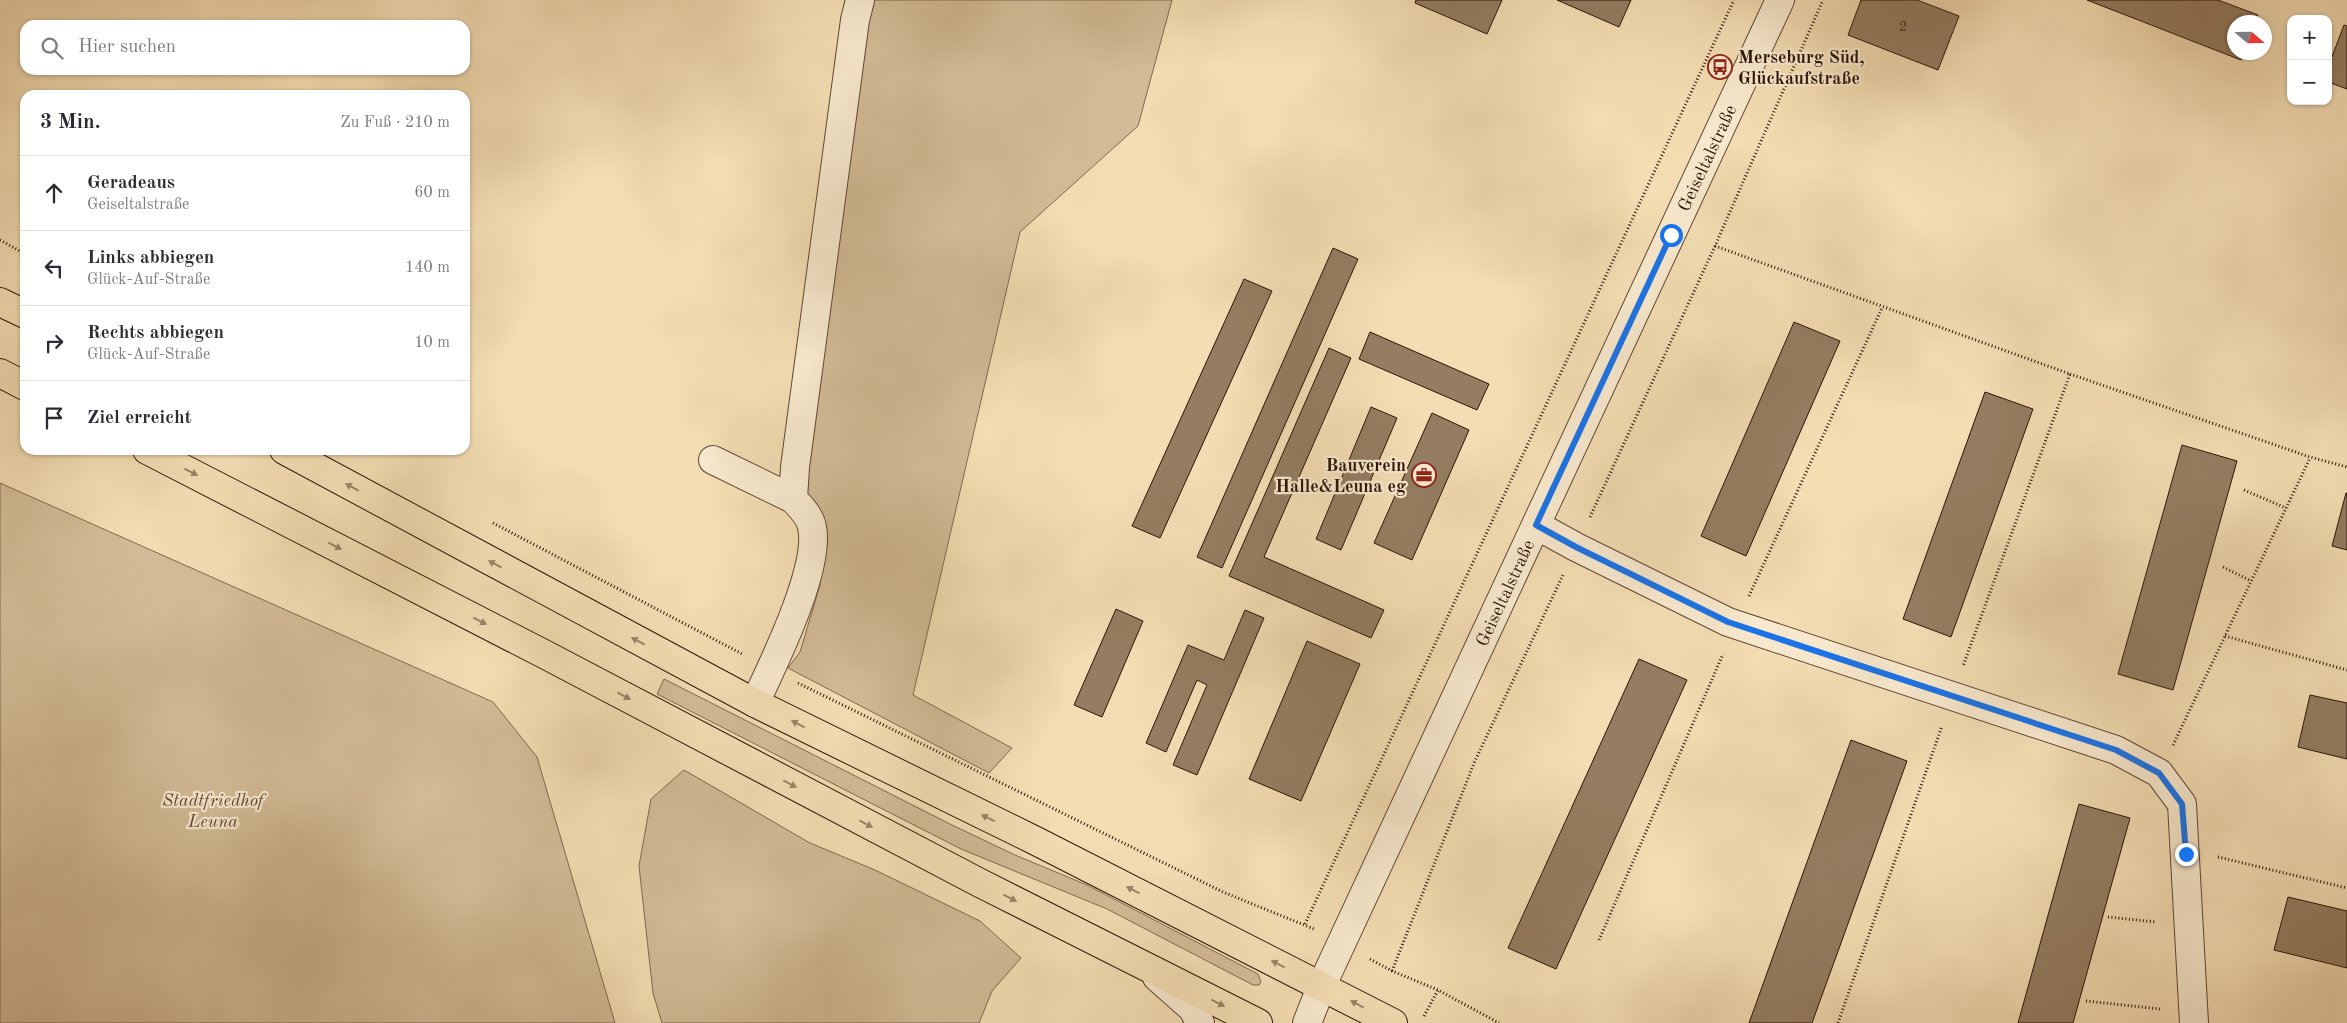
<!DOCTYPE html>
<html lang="de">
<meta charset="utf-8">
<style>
body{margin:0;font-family:"Old Standard TT",serif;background:#f2f2f3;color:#2b2b33}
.controls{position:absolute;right:15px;top:15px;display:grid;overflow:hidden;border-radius:10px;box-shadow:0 1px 4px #0004}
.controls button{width:45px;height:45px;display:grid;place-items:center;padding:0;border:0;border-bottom:1px solid #e1e1e2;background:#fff;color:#2b2b33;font:25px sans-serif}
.compass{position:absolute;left:2227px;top:15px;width:45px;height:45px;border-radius:50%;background:#fff;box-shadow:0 1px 4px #0004;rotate:110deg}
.stop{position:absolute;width:15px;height:15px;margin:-11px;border:4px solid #1a73e8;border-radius:50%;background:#fff}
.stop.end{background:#1a73e8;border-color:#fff;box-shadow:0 1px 5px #0008}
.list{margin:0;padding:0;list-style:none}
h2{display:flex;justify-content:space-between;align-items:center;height:65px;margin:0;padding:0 20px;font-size:21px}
h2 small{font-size:16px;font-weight:400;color:#7c7c81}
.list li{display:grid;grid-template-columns:32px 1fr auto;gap:15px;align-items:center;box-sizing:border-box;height:75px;padding:0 20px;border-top:1px solid #e1e1e2}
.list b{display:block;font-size:19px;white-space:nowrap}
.list p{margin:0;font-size:16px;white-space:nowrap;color:#7c7c81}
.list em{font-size:16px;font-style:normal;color:#7c7c81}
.icon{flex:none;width:28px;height:28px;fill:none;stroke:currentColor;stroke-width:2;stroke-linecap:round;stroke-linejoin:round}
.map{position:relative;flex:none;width:2347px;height:1023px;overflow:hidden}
.search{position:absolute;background:#fff;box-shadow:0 1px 4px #0004;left:20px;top:20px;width:450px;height:55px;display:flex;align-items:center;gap:12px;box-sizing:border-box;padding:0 18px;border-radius:15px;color:#7c7c81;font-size:19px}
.panel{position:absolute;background:#fff;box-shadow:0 1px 4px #0004;left:20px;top:90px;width:450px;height:365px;border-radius:15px}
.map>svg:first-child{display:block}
.green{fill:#d2bb96;stroke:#7f684f}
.building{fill:#947d61;stroke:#2c1408}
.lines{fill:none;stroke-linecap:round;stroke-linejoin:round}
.minor-casing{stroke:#5e4633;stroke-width:30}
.major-casing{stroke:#2c1408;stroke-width:30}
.path{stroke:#2c1408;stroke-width:3;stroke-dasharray:1 2.5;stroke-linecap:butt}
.minor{stroke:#f8e9ce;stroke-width:28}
.major{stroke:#f4ddb3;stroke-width:28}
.oneway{fill:#9a8366}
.route{stroke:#1a73e8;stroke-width:6}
.labels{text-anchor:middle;stroke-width:4.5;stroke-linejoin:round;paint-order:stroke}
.number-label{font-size:15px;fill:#462e1e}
.poi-label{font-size:18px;font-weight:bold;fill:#2c1408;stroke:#f8e9ce;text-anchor:start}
.street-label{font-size:18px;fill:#2c1408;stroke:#f8e9ce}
.park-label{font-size:18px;font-style:italic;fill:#5e4633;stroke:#f8e9ce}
</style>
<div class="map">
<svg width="2347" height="1023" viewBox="0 0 2347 1023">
<rect width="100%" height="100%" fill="#f4ddb3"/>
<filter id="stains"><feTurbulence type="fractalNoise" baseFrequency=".004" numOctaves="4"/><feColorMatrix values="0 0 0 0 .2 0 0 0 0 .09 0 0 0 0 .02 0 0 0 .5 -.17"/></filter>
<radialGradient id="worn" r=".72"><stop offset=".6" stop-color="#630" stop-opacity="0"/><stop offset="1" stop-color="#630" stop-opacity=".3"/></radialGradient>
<path class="green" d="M872 0H1172L1138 126 1020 232 913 695 1012 748 989 773 788 668 800 652 820 585 824 532 817 505 801 485 833 230Z
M0 483 493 702 537 757 615 1023H0Z
M664 679 952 825 1015 855 1087 885 1258 974 1261 982 1259 985H1253L1107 909 961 849 657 694Z
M684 770 810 843 875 870 980 921 1021 958 992 991 979 1023H662L653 993 639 866 651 799Z"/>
<path class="building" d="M1416 0H1502L1487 34 1415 3Z
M1557 0H1631L1619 27Z
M1861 0H1917L1959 16 1938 70 1848 35Z
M2087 0H2218L2258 15 2255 22H2234V52H2244L2241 60Z
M2344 25 2347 26V89L2328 82V67Z
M1333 248 1358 259 1222 568 1197 557Z
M1244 279 1272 291 1160 538 1132 526Z
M1794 322 1840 341 1746 556 1701 536Z
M1370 332 1489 384 1477 410 1359 359Z
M1329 348 1351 358 1264 557 1384 610 1371 638 1229 576Z
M1985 392 2033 409 1951 637 1903 619Z
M1371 407 1397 418 1341 550 1316 539Z
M1432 413 1469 430 1412 560 1374 543Z
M2182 445 2237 461 2173 690 2118 674Z
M2346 493H2347V550L2332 546Z
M1116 609 1143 621 1102 717 1074 705Z
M1245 610 1264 618 1197 775 1173 765 1207 685 1197 680 1166 752 1146 743 1188 645 1224 660Z
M1307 641 1360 664 1301 801 1249 779Z
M1639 659 1687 680 1556 969 1508 948Z
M2310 695 2347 703V759L2298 747Z
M1851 740 1907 761 1812 1023H1749Z
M2079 804 2130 818 2073 1023H2018Z
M2288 897 2347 911V968L2274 950Z"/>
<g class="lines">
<defs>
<path id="minor" d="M713 460 793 499C800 506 810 516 812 527 821 568 773 664 755 703
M793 499 795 467 855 20 860 0
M1536 525 1576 547 1728 622 2116 750 2159 773 2182 804 2194 1023
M1157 977 1193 1009 1200 1023
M1307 1023 1322 985 1780 0"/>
<path id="major" d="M0 302 25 314
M0 373 25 386
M147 450 544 654 980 883 1258 1023
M284 450 755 703 1034 840 1393 1023"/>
</defs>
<use href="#minor" class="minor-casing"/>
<use href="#major" class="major-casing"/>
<path class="path" d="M0 240 25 254
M1715 246 2070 374 1963 666
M2070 374 2310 457 2347 467
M2244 490 2286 508
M1590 517 1715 246 1823 0
M493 523 744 655
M2223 567 2251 581
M1749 596 1882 308
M2225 636 2347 670
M798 683 1223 892 1314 929
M2173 745 2310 458
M2218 857 2347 888
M2108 917 2156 922
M1305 924 1734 0
M1599 940 1723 654
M1370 959 1392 971 1438 990 1499 1023
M1392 971 1474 763 1563 575
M2086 1001 2160 1009
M1424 1016 1438 990
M1838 1023 1942 726"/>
<use href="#minor" class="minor"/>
<use href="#major" class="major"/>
</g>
<defs><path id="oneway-solid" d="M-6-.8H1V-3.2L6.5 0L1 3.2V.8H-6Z" transform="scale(1.25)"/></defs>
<g class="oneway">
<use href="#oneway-solid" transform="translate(191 472) rotate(27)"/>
<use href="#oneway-solid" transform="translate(352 487) rotate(-152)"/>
<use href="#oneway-solid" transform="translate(335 546) rotate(27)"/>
<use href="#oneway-solid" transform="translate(495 564) rotate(-152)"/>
<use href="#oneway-solid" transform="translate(480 621) rotate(27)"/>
<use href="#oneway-solid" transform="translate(638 641) rotate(-152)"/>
<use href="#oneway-solid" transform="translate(624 696) rotate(28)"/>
<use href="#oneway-solid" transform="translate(798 724) rotate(-153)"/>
<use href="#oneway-solid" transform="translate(790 784) rotate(28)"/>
<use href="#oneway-solid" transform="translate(988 818) rotate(-154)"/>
<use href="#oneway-solid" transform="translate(866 824) rotate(28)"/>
<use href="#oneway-solid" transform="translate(1133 890) rotate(-153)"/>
<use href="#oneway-solid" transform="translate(1010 898) rotate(27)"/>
<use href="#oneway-solid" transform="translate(1278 964) rotate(-153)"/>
<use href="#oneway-solid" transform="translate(1218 1003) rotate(27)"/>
<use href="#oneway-solid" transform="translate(1357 1004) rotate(-152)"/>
</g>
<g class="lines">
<path class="route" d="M1671 235 1536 525 1576 547 1728 622 2116 750 2159 773 2182 804 2186 854"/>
</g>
<defs>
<symbol id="bus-ring" viewBox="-11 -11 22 22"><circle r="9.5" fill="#f8e9ce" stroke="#8f2418" stroke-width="1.5"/><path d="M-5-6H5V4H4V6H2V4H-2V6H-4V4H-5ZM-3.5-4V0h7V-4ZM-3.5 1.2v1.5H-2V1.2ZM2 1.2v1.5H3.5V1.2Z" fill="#8f2418"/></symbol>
<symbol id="office-ring" viewBox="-11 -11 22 22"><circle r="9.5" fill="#f8e9ce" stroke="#8f2418" stroke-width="1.5"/><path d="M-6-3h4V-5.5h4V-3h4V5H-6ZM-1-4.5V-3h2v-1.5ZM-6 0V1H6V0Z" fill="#8f2418"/></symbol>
</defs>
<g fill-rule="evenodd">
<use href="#bus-ring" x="1706" y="53" width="28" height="28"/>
<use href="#office-ring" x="1410" y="461" width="28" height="28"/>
</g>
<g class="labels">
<g class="number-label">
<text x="1903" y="31">2</text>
</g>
<g class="poi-label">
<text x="1738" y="63">Merseburg Süd,<tspan x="1738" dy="21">Glückaufstraße</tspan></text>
<text x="1406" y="471" text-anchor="end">Bauverein<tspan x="1406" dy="21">Halle&amp;Leuna eg</tspan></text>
</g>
<g class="street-label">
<text transform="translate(1707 158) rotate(-65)" y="6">Geiseltalstraße</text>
<text transform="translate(1505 593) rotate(-65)" y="6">Geiseltalstraße</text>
</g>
<g class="park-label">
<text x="213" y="806">Stadtfriedhof<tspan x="213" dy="21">Leuna</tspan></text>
</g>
</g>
<rect width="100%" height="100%" filter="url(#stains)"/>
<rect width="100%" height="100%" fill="url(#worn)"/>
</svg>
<div class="controls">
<button>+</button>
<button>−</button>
</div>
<svg class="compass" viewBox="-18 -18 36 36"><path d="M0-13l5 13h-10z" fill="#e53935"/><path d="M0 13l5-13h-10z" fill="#7c7c81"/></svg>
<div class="stop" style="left:1671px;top:235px"></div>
<div class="stop end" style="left:2186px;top:854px"></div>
<div class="search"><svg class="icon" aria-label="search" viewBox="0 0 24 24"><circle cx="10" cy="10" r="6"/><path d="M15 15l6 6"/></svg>Hier suchen</div>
<section class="panel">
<h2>3 Min.<small>Zu Fuß · 210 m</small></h2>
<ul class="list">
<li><svg class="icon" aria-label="ahead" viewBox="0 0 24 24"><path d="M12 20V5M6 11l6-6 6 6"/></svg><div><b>Geradeaus</b><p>Geiseltalstraße</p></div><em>60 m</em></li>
<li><svg class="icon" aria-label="left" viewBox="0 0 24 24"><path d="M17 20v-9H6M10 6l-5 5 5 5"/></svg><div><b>Links abbiegen</b><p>Glück-Auf-Straße</p></div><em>140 m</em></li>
<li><svg class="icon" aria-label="right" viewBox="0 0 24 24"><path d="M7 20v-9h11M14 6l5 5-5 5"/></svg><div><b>Rechts abbiegen</b><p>Glück-Auf-Straße</p></div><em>10 m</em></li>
<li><svg class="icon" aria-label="arrive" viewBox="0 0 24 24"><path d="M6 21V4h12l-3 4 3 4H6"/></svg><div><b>Ziel erreicht</b></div></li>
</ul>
</section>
</div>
